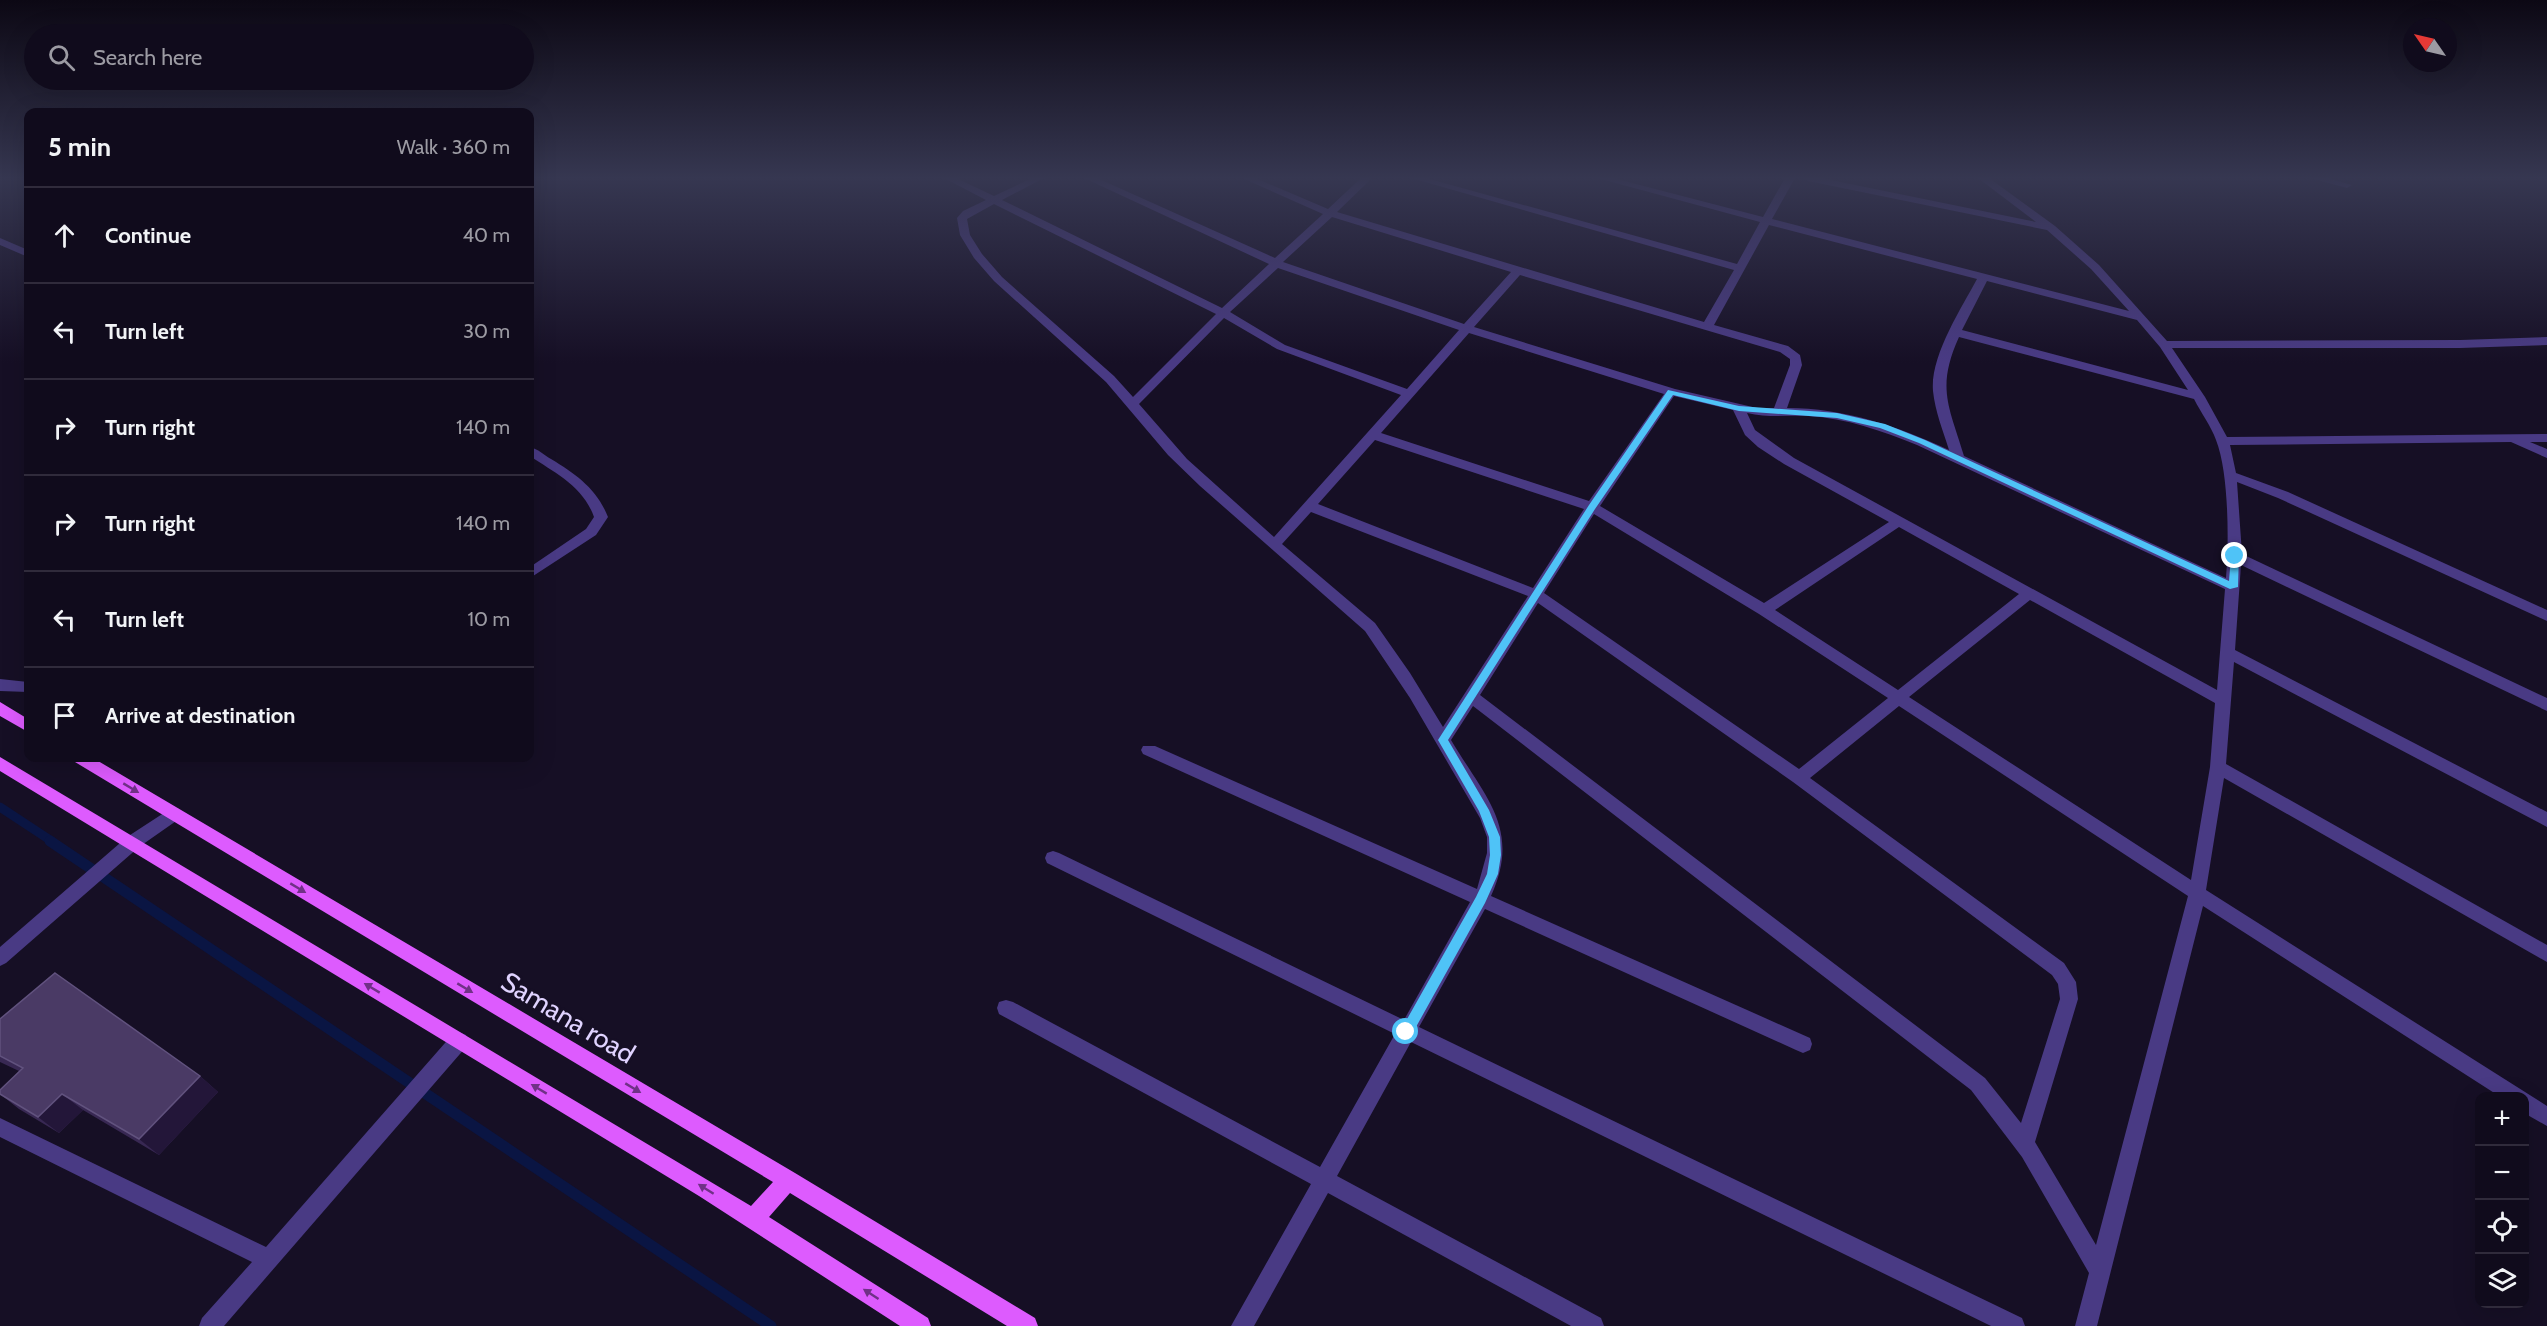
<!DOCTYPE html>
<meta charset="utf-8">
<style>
body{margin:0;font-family:Cabin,sans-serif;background:#1e1929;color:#f1f3f6}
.controls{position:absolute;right:18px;bottom:18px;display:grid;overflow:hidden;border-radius:12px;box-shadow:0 6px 24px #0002}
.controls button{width:54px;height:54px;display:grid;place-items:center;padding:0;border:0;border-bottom:2px solid #302b3b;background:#100b1c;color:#f1f3f6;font:30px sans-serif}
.compass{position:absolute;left:2403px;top:18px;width:54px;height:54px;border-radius:50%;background:#100b1c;box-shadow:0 6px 24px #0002;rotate:304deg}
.stop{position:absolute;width:18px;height:18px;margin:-14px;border:4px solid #4fc3f7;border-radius:50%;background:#fff}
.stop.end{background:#4fc3f7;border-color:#fff;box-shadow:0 2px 6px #0008}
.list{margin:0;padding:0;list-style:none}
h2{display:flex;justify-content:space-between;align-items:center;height:78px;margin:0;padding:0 24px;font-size:26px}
h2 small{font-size:20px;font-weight:400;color:#9c9ba3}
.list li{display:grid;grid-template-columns:39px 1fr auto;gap:18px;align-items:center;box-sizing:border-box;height:96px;padding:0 24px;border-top:2px solid #302b3b}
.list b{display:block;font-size:22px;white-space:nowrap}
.list em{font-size:20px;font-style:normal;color:#9c9ba3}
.icon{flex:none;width:33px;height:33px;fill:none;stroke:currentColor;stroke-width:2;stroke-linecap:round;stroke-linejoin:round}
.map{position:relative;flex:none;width:2547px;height:1326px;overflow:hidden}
.search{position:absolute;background:#100b1c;box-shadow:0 6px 24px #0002;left:24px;top:24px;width:510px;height:66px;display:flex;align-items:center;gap:15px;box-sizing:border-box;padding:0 21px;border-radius:33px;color:#9c9ba3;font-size:22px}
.panel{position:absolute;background:#100b1c;box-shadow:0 6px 24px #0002;left:24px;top:108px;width:510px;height:654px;border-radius:12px}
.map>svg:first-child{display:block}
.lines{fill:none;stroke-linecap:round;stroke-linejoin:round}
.stream-far1{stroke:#0a1543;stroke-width:9}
.stream{stroke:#0a1543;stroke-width:11}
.minor{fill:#493a84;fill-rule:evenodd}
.major{fill:#dd5bfe;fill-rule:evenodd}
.wall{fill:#382853}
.shaded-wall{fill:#231639}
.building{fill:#4a3a65;stroke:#61527e;stroke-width:1.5}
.oneway{fill:#703187}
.route{fill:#4fc3f7}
.labels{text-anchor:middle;stroke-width:5;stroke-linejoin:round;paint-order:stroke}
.near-street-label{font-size:27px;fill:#e0d3ff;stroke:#160f25}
</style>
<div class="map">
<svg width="2547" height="1326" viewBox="0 0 2547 1326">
<rect width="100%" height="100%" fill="#160f25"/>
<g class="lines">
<path class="stream-far1" d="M0 807 53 842"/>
<path class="stream" d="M50 841 771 1326"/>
<path class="minor" d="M944 178H956L994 196 1032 178H1044L1002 200 1222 308 1269 264 1084 178H1097L1275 258 1323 214 1242 178H1255L1328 209 1361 178H1372L1337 212 1704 322 1734 270 1411 178H1426L1737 264 1760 222 1597 178H1613L1763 217 1785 178H1795L1772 219 2129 311 2091 269 2047 230 1808 181 1803 178H1821L2036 222 1978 178H1989L2055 226 2099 265 2167 341 2460 340 2547 337V345L2460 348H2172L2205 397 2227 437 2547 434V442H2530L2547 449V458L2511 442 2230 445 2236 473 2288 492 2547 610V621L2278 498 2237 482 2242 554 2547 698V711L2241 565 2235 650 2547 812V827L2234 662 2226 764 2547 945V962L2224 778 2206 890 2547 1106V1126L2524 1113V1096H2499L2203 906 2097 1326H2075L2089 1273 2022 1157 1971 1090 1473 706 1451 740C1484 796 1522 828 1491 896L1810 1038 1812 1044 1810 1050 1803 1053 1796 1050 1485 909 1419 1027 2022 1318 2025 1326H1991L1411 1042 1337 1176 1601 1318 1604 1326H1571L1328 1193 1254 1326H1231L1311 1184 999 1014 997 1008 999 1002 1006 1000 1013 1002 1320 1167 1395 1034 1047 863 1045 858 1047 853 1053 851 1059 853 1404 1020 1470 902 1143 754 1141 750 1143 746H1155L1477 889 1487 853V837L1480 818 1410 698 1365 631 1200 486 1168 455 1106 382 994 281 974 258 960 235 957 218 963 211 986 200ZM994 204 1216 314 1133 397 1114 376 1002 277 982 254 970 235 967 219ZM1332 217 1511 272 1464 324 1283 262ZM1769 225 1977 279C1961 309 1930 356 1933 391 1935 411 1943 431 1949 450 1897 426 1844 408 1787 408L1802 365 1800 355 1788 346 1714 325ZM1278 268 1459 330 1407 389 1285 345 1230 312ZM1520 275 1780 352 1790 359V365L1774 408H1757L1675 389 1474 327ZM1987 281 2137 320 2160 347 2188 390 1962 330ZM1224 318 1277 349 1401 395 1274 537 1187 459 1139 404ZM1469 333 1664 394 1589 501 1381 433ZM1959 337 2194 399C2201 413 2211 426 2216 440 2229 473 2229 543 2226 578L1964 456C1949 406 1936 388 1959 337ZM1674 396 1733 410 1745 435 1758 447 1784 464 1889 522 1764 603 1600 506ZM1747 413C1768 418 1788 415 1808 416 1846 418 1882 431 1917 445L2225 589 2217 690 1794 458 1755 430ZM1375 440 1584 509 1533 588 1318 504ZM1311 512 1528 596 1443 727 1410 673 1375 623 1282 544ZM1594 514 1759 614 1888 698 1799 769 1544 593ZM1899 527 2019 594 1898 690 1775 610ZM2030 600 2215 703 2210 767 2191 880 1909 697ZM1538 603 1793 782 2052 975 2058 984 2060 999 2021 1123 1985 1078 1480 695ZM1899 706 2188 896 2096 1245 2035 1142 2078 999 2076 982 2064 963 1810 778Z
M2310 178H2327L2352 185 2347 188Z
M0 238 28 250V257L0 245Z
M530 447C538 449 544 455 551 459 576 474 597 489 608 517L596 535 530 578V567L586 529 594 517C583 486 555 473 530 456Z
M0 679 28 682V692L0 691Z
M173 807 179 809 181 814 179 819 139 847 6 963 0 966V947L127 837Z
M459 1032 466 1035 468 1041 466 1047 224 1326H199L202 1318 252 1262 0 1137V1118L266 1247 452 1035Z"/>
<path class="major" d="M0 702 28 719V732L0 716Z
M0 757 751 1206 773 1182 75 762 73 758H93L795 1173 1035 1318 1038 1326H1007L790 1193 769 1217 928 1318 931 1326H900L699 1196 0 771Z"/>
</g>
<path class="wall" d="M0 1019 200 1076 218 1092 159 1155 83 1110 59 1133 19 1109 0 1094 19 1071 0 1062Z"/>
<path class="shaded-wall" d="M200 1076 218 1092 159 1155 139 1139Z
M62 1094 83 1110 59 1133 38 1117Z"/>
<path class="building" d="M55 973 200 1076 139 1139 62 1094 38 1117 0 1094V1090L23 1068 0 1056V1019Z"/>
<defs><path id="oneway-solid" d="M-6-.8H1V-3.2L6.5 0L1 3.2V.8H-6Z" transform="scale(1.5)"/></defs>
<g class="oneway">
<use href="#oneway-solid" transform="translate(131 788) rotate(31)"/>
<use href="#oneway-solid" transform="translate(298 888) rotate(31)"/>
<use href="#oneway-solid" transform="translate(372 988) rotate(-149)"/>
<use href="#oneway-solid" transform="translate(465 988) rotate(31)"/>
<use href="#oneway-solid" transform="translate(633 1088) rotate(31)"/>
<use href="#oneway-solid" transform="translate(539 1089) rotate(-149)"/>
<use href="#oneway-solid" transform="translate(706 1189) rotate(-148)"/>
<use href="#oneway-solid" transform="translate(871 1294) rotate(-147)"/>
</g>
<linearGradient id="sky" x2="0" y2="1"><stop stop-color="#0c0814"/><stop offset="0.49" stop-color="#363751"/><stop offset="1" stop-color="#363751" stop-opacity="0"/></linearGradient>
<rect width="2547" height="363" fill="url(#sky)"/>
<path class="route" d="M1668 390 1739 406 1837 413 1885 424 1925 440 2229 581 2231 556 2239 554 2238 587 2230 589 1919 443 1880 428 1837 418 1739 411 1673 395 1595 509 1448 740 1489 810 1500 837 1501 855 1498 874 1485 903 1411 1036H1402V1028L1476 897 1487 874 1490 855 1489 837 1479 811 1438 740 1589 505Z"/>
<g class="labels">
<g class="near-street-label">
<text transform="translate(568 1018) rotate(31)" y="9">Samana road</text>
</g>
</g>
</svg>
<div class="controls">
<button>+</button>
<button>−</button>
<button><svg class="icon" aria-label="locate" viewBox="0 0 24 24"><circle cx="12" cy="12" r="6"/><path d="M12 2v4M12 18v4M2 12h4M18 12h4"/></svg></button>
<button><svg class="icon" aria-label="layers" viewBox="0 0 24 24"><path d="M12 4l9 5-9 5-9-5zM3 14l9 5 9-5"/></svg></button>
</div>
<svg class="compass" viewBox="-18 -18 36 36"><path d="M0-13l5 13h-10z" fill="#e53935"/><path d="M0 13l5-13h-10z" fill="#9c9ba3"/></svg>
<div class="stop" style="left:1406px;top:1032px"></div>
<div class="stop end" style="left:2235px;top:556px"></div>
<div class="search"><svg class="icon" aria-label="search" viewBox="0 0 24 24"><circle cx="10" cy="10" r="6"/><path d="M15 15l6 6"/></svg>Search here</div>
<section class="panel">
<h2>5 min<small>Walk · 360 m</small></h2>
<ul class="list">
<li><svg class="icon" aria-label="ahead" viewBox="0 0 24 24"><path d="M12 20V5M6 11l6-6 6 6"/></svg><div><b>Continue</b></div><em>40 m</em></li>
<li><svg class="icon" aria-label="left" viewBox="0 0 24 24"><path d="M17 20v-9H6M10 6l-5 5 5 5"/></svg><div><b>Turn left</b></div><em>30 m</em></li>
<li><svg class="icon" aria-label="right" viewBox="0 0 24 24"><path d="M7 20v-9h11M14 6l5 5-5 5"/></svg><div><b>Turn right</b></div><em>140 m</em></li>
<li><svg class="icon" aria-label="right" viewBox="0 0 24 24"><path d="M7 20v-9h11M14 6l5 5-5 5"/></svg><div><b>Turn right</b></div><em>140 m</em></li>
<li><svg class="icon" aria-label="left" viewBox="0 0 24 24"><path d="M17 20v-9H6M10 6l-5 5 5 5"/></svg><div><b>Turn left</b></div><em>10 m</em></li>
<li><svg class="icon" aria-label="arrive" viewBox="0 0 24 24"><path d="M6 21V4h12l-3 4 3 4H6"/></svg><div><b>Arrive at destination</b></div></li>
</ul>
</section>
</div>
